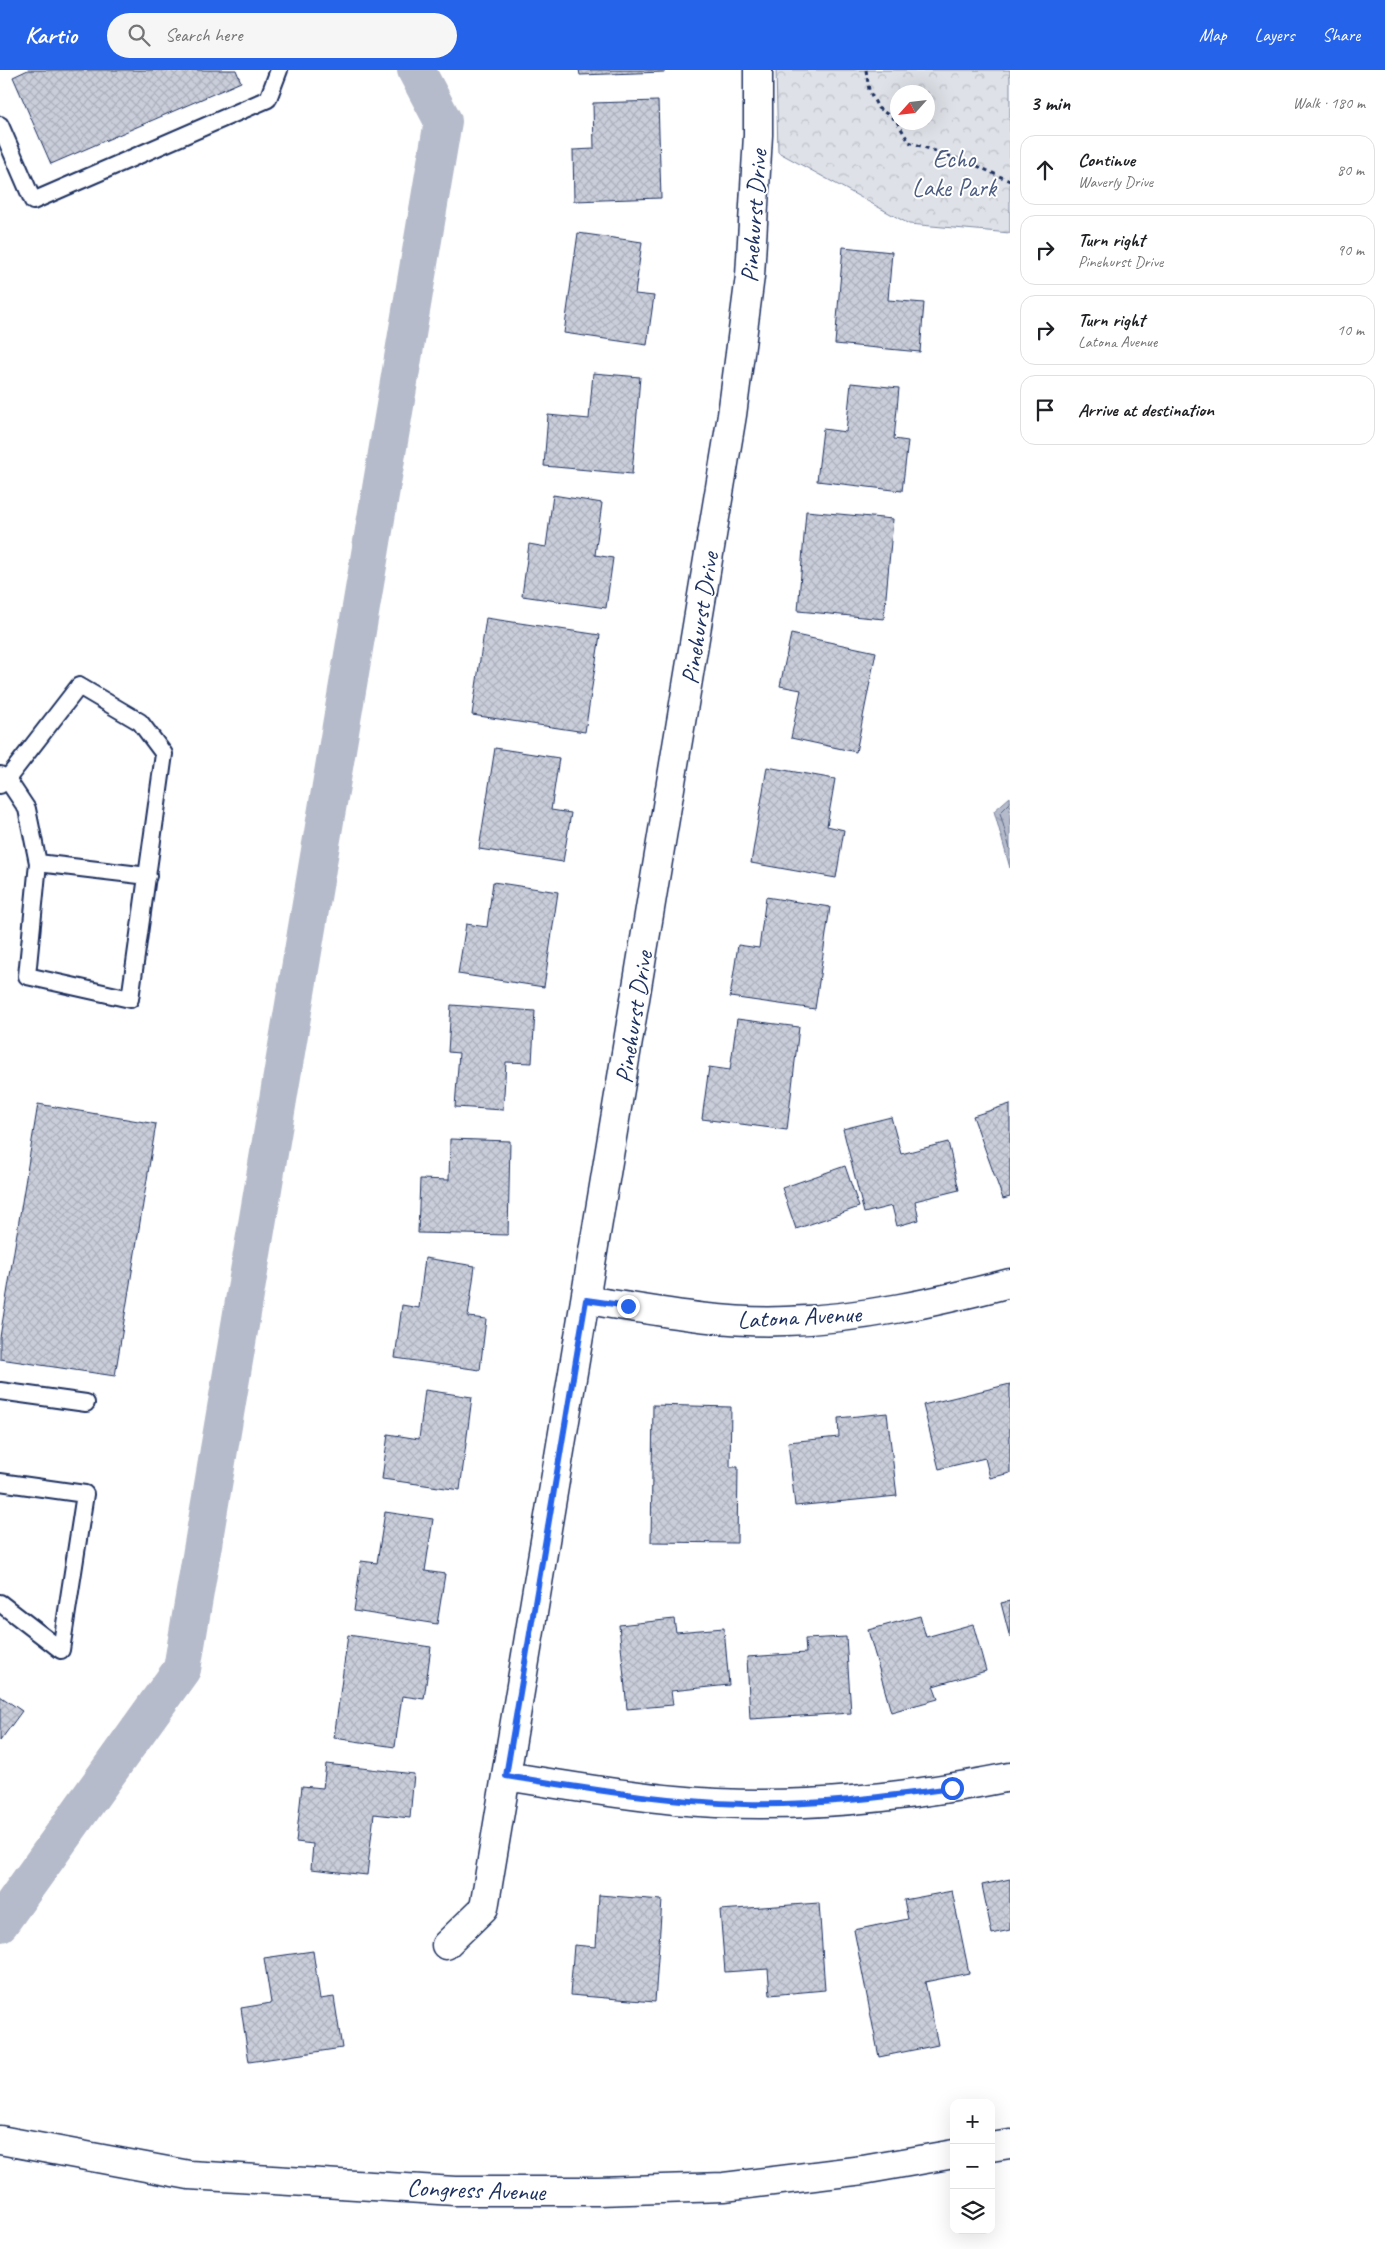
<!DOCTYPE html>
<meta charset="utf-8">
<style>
body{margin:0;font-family:Caveat,sans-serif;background:#f6f6f6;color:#202124}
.controls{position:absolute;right:15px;bottom:15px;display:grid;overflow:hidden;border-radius:10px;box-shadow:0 5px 20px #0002}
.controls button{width:45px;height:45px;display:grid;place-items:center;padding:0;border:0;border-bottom:1px solid #e0e0e0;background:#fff;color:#202124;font:25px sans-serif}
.compass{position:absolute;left:890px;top:15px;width:45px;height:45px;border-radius:50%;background:#fff;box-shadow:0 5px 20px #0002;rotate:243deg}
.stop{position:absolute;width:15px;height:15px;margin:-11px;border:4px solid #2563eb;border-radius:50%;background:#fff}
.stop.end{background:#2563eb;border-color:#fff;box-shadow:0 1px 5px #0008}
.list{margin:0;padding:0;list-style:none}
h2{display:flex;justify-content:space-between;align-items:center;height:65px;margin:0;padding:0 20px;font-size:21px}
h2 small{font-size:16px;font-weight:400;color:#757577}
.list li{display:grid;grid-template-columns:32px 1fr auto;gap:15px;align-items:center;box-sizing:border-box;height:70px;margin:0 10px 10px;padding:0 10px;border:1px solid #e0e0e0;border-radius:15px}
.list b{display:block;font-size:19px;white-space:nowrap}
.list p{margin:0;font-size:16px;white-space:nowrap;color:#757577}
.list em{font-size:16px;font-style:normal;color:#757577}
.icon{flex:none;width:28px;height:28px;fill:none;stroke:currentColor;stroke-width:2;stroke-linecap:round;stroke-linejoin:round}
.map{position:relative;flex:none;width:1010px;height:2179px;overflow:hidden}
header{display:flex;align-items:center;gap:30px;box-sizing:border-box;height:70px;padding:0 25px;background:#2563eb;color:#fff}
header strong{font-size:24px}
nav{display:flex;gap:28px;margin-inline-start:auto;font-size:18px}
.search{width:350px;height:45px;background:#f6f6f6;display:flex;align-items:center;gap:12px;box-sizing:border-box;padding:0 18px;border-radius:28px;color:#757577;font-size:19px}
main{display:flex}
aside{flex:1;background:#fff}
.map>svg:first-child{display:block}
.park{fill:url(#park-crowns);stroke:#7c88a2;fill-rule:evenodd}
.water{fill:url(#water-ripples);stroke:#77839f}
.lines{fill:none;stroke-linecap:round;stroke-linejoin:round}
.shore{stroke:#596789;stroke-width:1}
.canal{stroke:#b5bbca;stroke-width:38}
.building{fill:url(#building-cross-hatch);stroke:#1b2f5e}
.lane-casing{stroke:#1b2f5e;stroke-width:20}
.street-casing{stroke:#1b2f5e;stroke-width:31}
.secondary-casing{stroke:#1b2f5e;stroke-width:31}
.path{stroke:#1b2f5e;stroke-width:3;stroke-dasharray:4 4;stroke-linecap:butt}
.lane{stroke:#fff;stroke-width:16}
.street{stroke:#fff;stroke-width:28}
.secondary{stroke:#fff;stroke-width:28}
.route{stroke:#2563eb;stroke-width:6}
.labels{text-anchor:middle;stroke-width:4;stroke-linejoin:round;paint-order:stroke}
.park-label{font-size:25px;fill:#4c5c80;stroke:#fff}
.street-label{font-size:25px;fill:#1b2f5e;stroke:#fff}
</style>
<header>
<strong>Kartio</strong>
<div class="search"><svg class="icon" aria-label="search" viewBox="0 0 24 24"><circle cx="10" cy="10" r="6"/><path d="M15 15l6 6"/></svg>Search here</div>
<nav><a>Map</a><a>Layers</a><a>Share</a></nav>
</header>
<main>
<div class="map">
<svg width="1010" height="2179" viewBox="0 0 1010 2179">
<defs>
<pattern id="park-crowns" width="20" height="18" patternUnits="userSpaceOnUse" patternTransform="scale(1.25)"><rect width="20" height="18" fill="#dee1e7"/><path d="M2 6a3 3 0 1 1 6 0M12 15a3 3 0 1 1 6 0" fill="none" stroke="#bec1c9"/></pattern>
<pattern id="water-ripples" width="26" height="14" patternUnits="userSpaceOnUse" patternTransform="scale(1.25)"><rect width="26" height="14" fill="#b5bbca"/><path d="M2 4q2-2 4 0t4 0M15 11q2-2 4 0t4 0" fill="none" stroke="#9298a7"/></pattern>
<pattern id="building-cross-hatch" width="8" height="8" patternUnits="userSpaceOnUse" patternTransform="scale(1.25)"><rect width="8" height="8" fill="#caceda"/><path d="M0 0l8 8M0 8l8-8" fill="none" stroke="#adb1be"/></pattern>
</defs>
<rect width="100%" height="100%" fill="#fff"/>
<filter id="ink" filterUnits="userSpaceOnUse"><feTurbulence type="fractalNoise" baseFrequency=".02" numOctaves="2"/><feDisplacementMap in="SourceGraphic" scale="10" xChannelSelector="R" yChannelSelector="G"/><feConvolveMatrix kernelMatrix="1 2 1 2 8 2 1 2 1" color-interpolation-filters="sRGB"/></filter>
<g filter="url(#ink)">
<path class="park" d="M776 0H1010V163L909 154 778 82ZM898 22H928V52H898Z"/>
<path class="water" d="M1010 727V798L994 741Z"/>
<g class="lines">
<path class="shore" d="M1010 733 1000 743 1010 779"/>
<path class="canal" d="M0 1853 182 1599 443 51 416 0"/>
</g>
<path class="building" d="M28 0H236L241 12 51 94 13 7Z
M579 0H664V2L580 5Z
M658 31 661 128 574 131 573 80 594 79 593 33Z
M578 163 642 172 635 224 654 226 647 275 564 263Z
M843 177 892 182 888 230 924 233 920 282 835 274Z
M593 303 640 307 632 404 544 396 548 345 589 349Z
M851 313 899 318 894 369 908 371 902 421 817 411 823 359 846 362Z
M553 425 602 433 595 485 613 488 606 538 522 526 529 474 546 477Z
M806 441 893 449 884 549 798 541Z
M486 548 600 565 585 662 472 645Z
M791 564 876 582 856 682 791 668 801 620 780 616Z
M495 678 559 688 551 740 571 743 563 792 479 779Z
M767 697 835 709 827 756 844 760 836 808 751 793Z
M493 812 558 822 544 917 458 904 466 854 487 857Z
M766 827 830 837 815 939 730 927 738 875 759 878Z
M451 935 535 941 532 993 506 992 503 1040 455 1037 459 983 448 982Z
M737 949 799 957 787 1060 702 1049 709 997 730 1000Z
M38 1034 156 1054 115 1306 0 1289V1267Z
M1010 1034V1127L1003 1129 973 1046Z
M891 1047 901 1084 948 1072 959 1120 915 1131 919 1150 897 1156 892 1136 864 1143 843 1059Z
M450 1069 510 1071 508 1165 418 1163 420 1109 449 1110Z
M845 1096 859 1137 796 1159 782 1118Z
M425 1188 475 1196 468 1247 486 1249 480 1300 395 1288 402 1235 419 1238Z
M1010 1314V1403L990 1408 985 1388 939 1399 923 1335Z
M425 1320 472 1327 460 1420 382 1409 388 1364 419 1369Z
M653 1335 731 1337 730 1397H738L737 1473 651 1472Z
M887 1343 897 1426 795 1436 788 1372 839 1367 838 1348Z
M385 1442 433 1449 425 1501 445 1504 437 1554 354 1541 361 1491 377 1493Z
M1010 1531V1568L1001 1533Z
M920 1546 926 1567 973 1554 986 1601 933 1616 938 1629 891 1642 868 1560Z
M674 1549 676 1562 724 1558 729 1615 671 1621 673 1635 627 1639 619 1555Z
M348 1565 431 1577 424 1629 402 1626 395 1677 334 1668Z
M846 1567 851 1643 750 1649 747 1587 806 1583 805 1569Z
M0 1626 22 1641 0 1671Z
M326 1694 414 1704 410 1748 374 1744 367 1805 311 1799 313 1774 296 1772 302 1716 323 1718Z
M1010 1809V1860L992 1864 982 1815Z
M952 1821 969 1903 925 1912 938 1975 879 1987 854 1860 908 1849 904 1830Z
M599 1825 662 1830 655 1932 570 1925 574 1875 596 1877Z
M819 1833 825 1920 770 1925 768 1899 725 1902 720 1840Z
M313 1881 320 1929 334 1927 342 1978 249 1992 241 1938 271 1933 264 1888Z"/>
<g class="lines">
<defs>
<path id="lane" d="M0 55 33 131 268 29 279 0
M0 705 7 709 27 739 38 793 27 906 130 929 164 684 140 652 79 616 7 709 0 715
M38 793 148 806
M0 1321 86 1333
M0 1412 85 1424 61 1580 0 1533"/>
<path id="street" d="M586 1230C652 1240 719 1254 786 1251 861 1249 937 1232 1010 1213
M506 1706C562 1715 619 1725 675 1730 787 1741 900 1729 1010 1707
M446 1875 484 1838 732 345 750 206 758 65V0"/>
<path id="secondary" d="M0 2070 189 2105 455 2121H598L724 2117 863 2100 954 2084
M991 2077 1010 2074"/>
</defs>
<use href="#lane" class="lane-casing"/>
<use href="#street" class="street-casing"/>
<use href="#secondary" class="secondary-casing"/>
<path class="path" d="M866 0 869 20 878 38 896 50 909 72 973 94 1010 111"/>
<use href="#lane" class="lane"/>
<use href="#street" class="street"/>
<use href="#secondary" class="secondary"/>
</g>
</g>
<g class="lines" filter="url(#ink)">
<path class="route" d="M628 1236 586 1230 506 1706C585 1718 664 1732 744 1734 814 1736 883 1727 952 1718"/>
</g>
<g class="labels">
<g class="park-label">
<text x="954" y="97">Echo<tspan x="954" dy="29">Lake Park</tspan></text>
</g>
<g class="street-label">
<text transform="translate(753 146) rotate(-86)" y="9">Pinehurst Drive</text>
<text transform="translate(699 548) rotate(-81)" y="9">Pinehurst Drive</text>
<text transform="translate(633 947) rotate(-81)" y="9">Pinehurst Drive</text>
<text transform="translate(799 1246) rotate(-3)" y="9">Latona Avenue</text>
<text transform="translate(476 2119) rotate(2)" y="9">Congress Avenue</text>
</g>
</g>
</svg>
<div class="controls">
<button>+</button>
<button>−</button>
<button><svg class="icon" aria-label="layers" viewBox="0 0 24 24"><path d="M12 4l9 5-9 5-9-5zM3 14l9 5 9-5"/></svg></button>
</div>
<svg class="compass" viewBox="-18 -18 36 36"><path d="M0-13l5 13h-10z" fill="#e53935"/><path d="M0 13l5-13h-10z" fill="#757577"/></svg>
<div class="stop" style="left:952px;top:1718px"></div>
<div class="stop end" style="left:628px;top:1236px"></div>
</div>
<aside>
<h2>3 min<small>Walk · 180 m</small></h2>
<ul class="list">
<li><svg class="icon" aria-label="ahead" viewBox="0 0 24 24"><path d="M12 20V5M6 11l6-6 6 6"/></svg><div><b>Continue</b><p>Waverly Drive</p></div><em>80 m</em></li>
<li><svg class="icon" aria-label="right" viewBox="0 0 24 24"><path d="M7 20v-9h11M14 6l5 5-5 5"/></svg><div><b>Turn right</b><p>Pinehurst Drive</p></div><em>90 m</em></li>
<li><svg class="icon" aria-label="right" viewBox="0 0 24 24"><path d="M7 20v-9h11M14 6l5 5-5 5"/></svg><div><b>Turn right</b><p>Latona Avenue</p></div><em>10 m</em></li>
<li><svg class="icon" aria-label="arrive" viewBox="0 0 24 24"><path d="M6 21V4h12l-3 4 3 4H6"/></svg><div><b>Arrive at destination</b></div></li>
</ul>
</aside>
</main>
